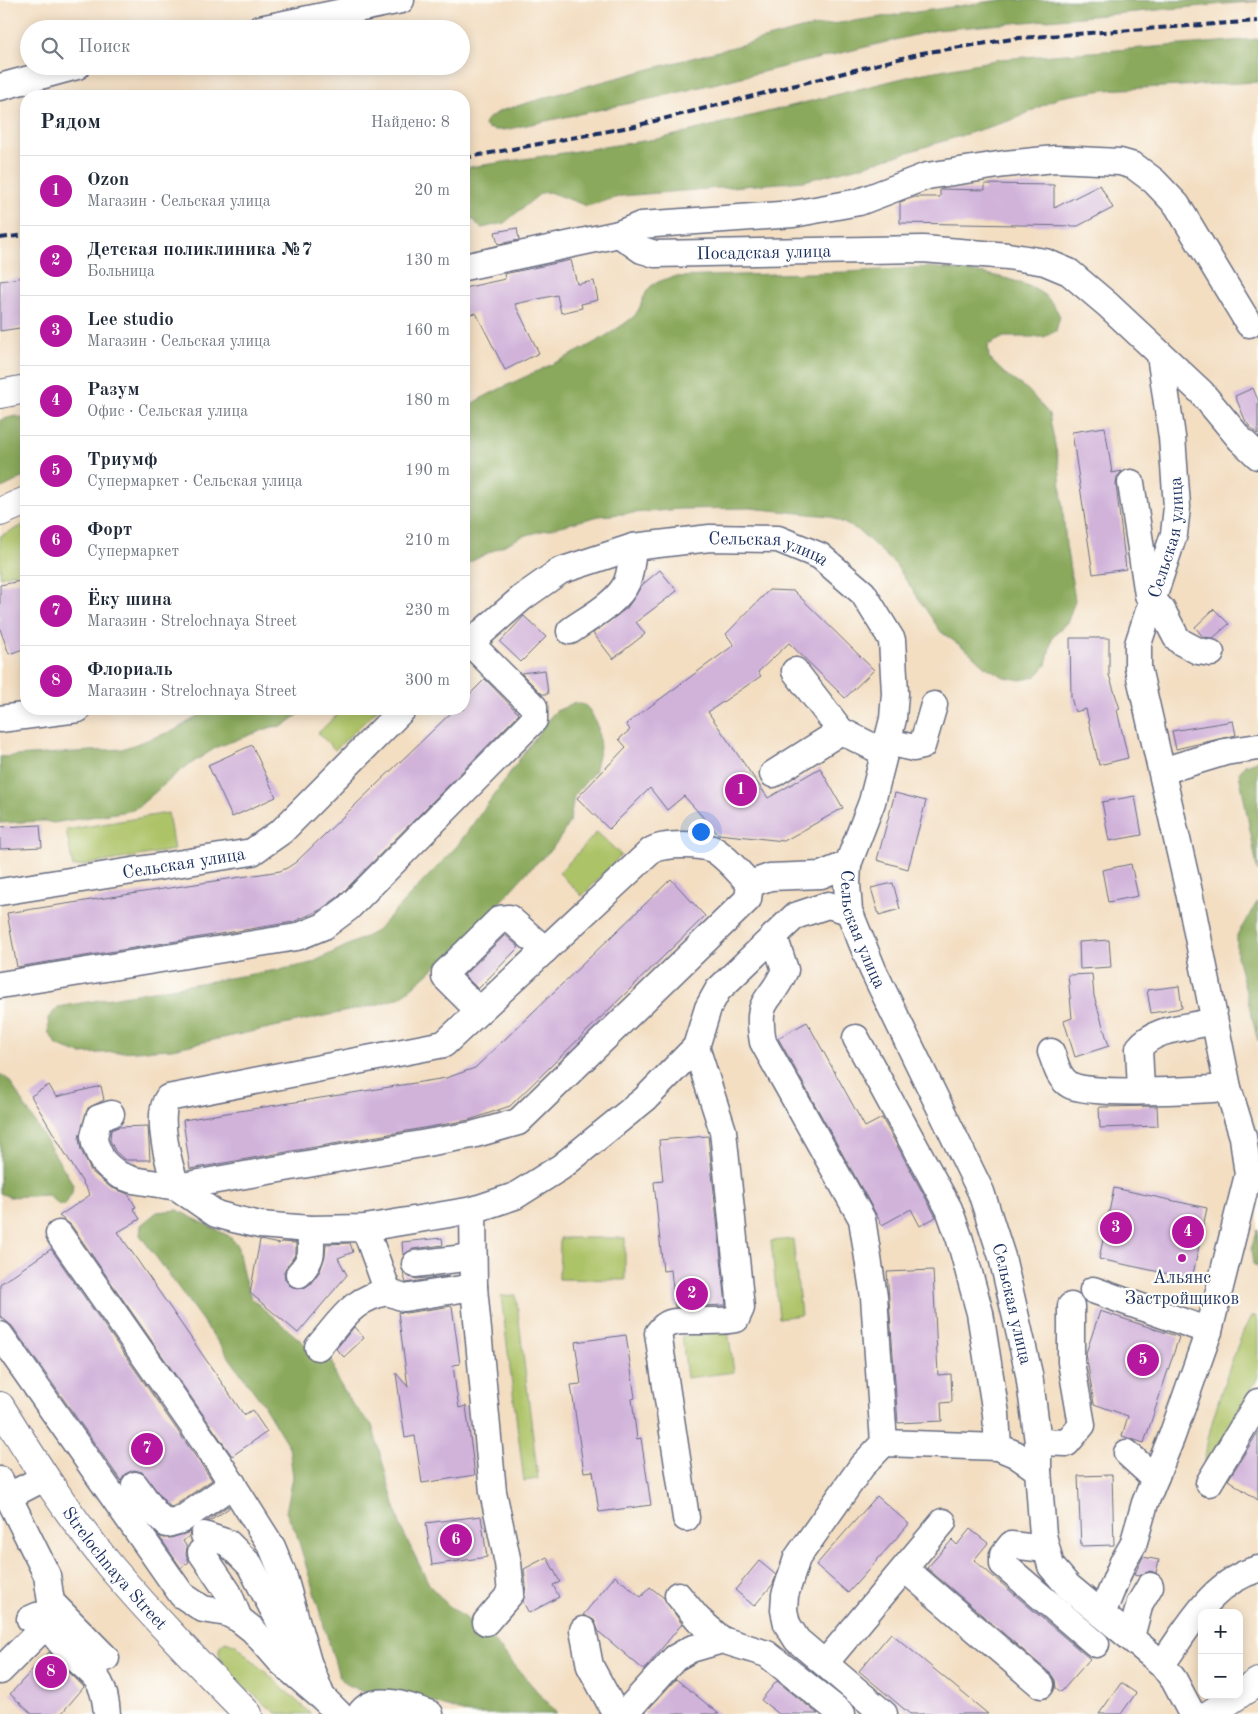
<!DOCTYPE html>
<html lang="ru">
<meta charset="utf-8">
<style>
body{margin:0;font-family:"Old Standard TT",serif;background:#f6f6f7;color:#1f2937}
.controls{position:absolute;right:15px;bottom:15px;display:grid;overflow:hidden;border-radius:10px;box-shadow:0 2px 12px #0003}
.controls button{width:45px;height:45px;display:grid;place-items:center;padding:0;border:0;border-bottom:1px solid #e0e1e3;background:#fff;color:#1f2937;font:25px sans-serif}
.you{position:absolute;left:700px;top:831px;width:18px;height:18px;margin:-12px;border:4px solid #fff;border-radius:50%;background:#1a73e8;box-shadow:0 0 0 8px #1a73e833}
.badge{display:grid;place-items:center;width:32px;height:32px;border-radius:50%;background:#b5179e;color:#fff;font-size:16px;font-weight:700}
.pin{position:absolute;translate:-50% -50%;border:2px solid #fff;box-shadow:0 1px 5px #0006}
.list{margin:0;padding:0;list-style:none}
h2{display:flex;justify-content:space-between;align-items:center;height:65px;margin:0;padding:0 20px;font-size:21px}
h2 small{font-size:16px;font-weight:400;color:#747a83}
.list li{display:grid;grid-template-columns:32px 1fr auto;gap:15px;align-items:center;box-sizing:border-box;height:70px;padding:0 20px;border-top:1px solid #e0e1e3}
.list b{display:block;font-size:19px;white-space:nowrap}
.list p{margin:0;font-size:16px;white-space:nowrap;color:#747a83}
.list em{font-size:16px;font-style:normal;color:#747a83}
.icon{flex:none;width:28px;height:28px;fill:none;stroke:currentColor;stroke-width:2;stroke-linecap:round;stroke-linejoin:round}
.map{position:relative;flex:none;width:1258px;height:1714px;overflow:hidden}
.search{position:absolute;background:#fff;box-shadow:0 2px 12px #0003;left:20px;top:20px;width:450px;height:55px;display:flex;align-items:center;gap:12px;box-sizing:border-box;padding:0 18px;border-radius:28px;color:#747a83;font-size:19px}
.panel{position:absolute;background:#fff;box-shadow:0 2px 12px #0003;left:20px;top:90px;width:450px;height:625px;border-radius:20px}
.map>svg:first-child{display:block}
.green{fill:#adc368;stroke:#647963}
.forest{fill:#8aa95c;stroke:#526c5d}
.building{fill:#d1b3da}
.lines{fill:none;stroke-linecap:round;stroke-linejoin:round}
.minor-casing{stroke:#676c81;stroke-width:29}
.major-casing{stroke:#676c81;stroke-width:30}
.minor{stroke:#fff;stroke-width:26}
.major{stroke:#fff;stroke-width:28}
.rail{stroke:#1b2f5e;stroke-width:4;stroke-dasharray:8 4;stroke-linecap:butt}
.poi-dot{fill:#b5179e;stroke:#fdfcf7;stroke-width:2}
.labels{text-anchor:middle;stroke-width:4.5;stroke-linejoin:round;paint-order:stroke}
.street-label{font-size:18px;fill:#1b2f5e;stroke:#fdfcf7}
.poi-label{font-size:18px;fill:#1b2f5e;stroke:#fdfcf7}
</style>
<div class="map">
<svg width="1258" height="1714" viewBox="0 0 1258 1714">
<rect width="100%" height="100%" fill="#fdfcf7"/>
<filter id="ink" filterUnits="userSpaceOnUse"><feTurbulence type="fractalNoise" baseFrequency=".02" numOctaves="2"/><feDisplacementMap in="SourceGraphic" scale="10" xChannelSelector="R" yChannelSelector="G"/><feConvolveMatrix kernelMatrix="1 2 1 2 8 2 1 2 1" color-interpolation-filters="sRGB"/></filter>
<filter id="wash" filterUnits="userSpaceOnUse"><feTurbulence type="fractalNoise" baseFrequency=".0096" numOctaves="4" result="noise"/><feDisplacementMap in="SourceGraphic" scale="20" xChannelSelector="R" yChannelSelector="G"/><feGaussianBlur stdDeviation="1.12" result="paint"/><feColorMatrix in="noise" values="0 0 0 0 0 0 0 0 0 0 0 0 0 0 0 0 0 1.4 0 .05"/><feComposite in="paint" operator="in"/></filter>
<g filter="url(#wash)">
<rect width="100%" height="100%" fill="#f3dec2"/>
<path class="green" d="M26 524V570L0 577V536Z
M343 709H378L335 750 318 733Z
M168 813 174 850 73 867 66 830Z
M597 832 621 855 582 896 559 873Z
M560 1238H625V1280L559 1279Z
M793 1239 801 1315 779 1318 771 1241Z
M516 1295 538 1479 524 1481 501 1296Z
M1251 1316H1255L1258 1320V1377L1209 1466 1206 1465C1199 1448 1239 1335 1251 1316Z
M728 1330 734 1372 687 1378 682 1336Z
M226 1641 236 1645 311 1714H277C265 1703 197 1655 226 1641Z"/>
<path class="forest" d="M1000 0 1258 1 936 30 655 98 522 126C510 129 494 134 484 125L486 120 500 111 575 89 805 28Z
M1258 39V82L1104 90 1060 97 1015 119 863 166 804 181 622 196 587 206 549 192 541 193 504 223 482 228 477 225 475 220H464V168L663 138 919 74 1001 59Z
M929 267C963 271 1016 274 1044 295 1051 300 1056 309 1060 316L1056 331 1044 337H1004L988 345 989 358 1007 376 1028 390 1049 414 1059 465 1066 545 1075 600 1068 621 1052 638 1046 665 1035 677 1021 680 1004 677 984 666 968 651 941 632 895 564 858 530 829 516 750 508 680 509 599 516 523 536 464 565V408C518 376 581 357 632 318 643 309 642 291 654 284 659 281 667 279 672 277L847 272Z
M16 416 26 420V476L0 489V420Z
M575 703 585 705 591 712 598 728 600 748 594 772 574 796 570 820 562 835 551 850 528 871 465 941 401 997 376 1005 172 1049 81 1054 58 1046 49 1034 48 1018 58 1007 294 967 311 963 375 932 457 846 550 717 556 711Z
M209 709H306L283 726 272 727 217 747 181 770 138 807 127 811 53 823 45 821 0 823V757L122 749 175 730Z
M1258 760V872L1239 773 1245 765Z
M1258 901V1041L1237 956V935Z
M0 1074 9 1080 73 1184 72 1193 65 1205H59L48 1195 9 1197 0 1193Z
M177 1210 229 1236 237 1244 244 1278 251 1298 320 1357H328L333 1362 336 1377 350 1401 372 1425 401 1528 430 1586 448 1605 490 1637 557 1714H469L416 1697 366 1693 347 1685 339 1676 296 1532 286 1512 293 1477 289 1447 263 1404 140 1235 141 1225 157 1212Z
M1258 1229V1267L1253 1264 1251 1249Z"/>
<g id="blocks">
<path class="building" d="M985 184 1054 185V208L1100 185 1113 208 1078 226 900 223V202L915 197H940V189L985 190Z
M517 228 519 240 498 244 495 232Z
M571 260 577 284 594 281 598 300 581 304 582 308 561 313 557 295 515 304 539 353 505 370 476 313 464 315V288L505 279 504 274Z
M26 277V327L0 331V281Z
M1253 388 1258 400V435L1246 422 1235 396Z
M1105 427 1112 473 1122 471 1117 477 1116 485 1126 569 1093 574 1072 432Z
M660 570 677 591 636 622 645 634 613 659 593 633 627 608 642 585Z
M26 580V648L9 654 0 629V585Z
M769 590 794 591 874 670 845 698 789 643 758 672 761 676 708 712 768 798 820 768 843 808 784 841 718 834 684 796 667 810 650 788 609 829 577 798 626 747 619 739 630 730 626 724 734 645 726 634Z
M1214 609 1229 624 1213 638 1203 637 1195 627Z
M524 616 546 637 521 662 500 642Z
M1070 638H1109V675L1120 709 1117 710 1128 758 1099 765 1086 709 1075 712 1071 697Z
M545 670 548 694H542L521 673Z
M485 679 519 714 338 897 320 910 293 922 17 967 7 913 280 871 287 868 296 862 455 709H464V700Z
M1233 721 1236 735 1176 749 1172 731Z
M252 745 276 797 232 817 208 765Z
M895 793 926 801 908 869 877 860Z
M1135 796 1142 835 1109 841 1102 802Z
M40 825 42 847 0 849V827Z
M1131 864 1138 896 1108 902 1102 870Z
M671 879 705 916 510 1106 469 1120 190 1169 183 1120 446 1078 475 1068Z
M893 883 900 909 879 915 871 888Z
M505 935 519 947 478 989 464 975Z
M1109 940 1111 967 1080 969 1079 942Z
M1092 974 1094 996 1109 1046 1075 1057 1064 1021 1072 1018 1068 975Z
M1179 986 1182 1008 1151 1013 1147 990Z
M807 1022 865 1127 882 1118 936 1217 920 1226 911 1209 882 1225 778 1038Z
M49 1085 56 1097 101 1086 104 1100 88 1108 79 1138 81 1150 91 1171 110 1187 128 1194 136 1207 133 1208 140 1219 118 1232 244 1415 252 1410 267 1432 232 1456 71 1225 59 1216 90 1195 31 1096Z
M1157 1106 1158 1126 1100 1128 1099 1107Z
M148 1126 150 1160H125L115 1151 110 1140 111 1130 118 1127Z
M708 1136 726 1305 675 1307 671 1270 663 1271 654 1182 663 1181 659 1140Z
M1114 1188 1207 1208 1192 1279 1099 1259Z
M442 1238 443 1245 413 1249 403 1255 402 1242Z
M260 1240 279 1244 281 1242 296 1243V1253L284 1272 285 1279 289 1285 297 1289 304 1288 310 1284 320 1271 325 1256 326 1244 350 1243 353 1252 338 1258 347 1275 298 1333 250 1293Z
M51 1249 212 1480 174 1506 171 1507 166 1503 142 1472 134 1470 127 1473 121 1481 12 1326 0 1316V1284Z
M933 1270 938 1375 951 1374 952 1402 941 1403 942 1421 898 1423 887 1272Z
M403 1273 416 1279 448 1276 406 1283Z
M452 1306 460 1364 453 1365 456 1389 459 1408 466 1406 475 1475 422 1483 415 1436 405 1438 396 1373 408 1387 398 1312 406 1313Z
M1100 1311 1179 1337 1144 1443 1122 1436 1128 1416 1094 1404 1086 1353Z
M354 1327 364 1338 344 1357 336 1349Z
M626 1335 635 1398 632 1399 637 1439 641 1438 651 1505 599 1512 593 1471 584 1472 571 1385 581 1384 575 1342Z
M1258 1432V1500L1228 1480Z
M1112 1475 1114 1545 1081 1546 1078 1476Z
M877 1496 909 1524 848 1593 816 1565Z
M228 1506 229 1508 210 1521H207Z
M481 1516 487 1557 432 1565 426 1523Z
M970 1529 988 1543 974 1560 1090 1659 1061 1692 1056 1688 1055 1680 1051 1674 927 1568 952 1540 957 1545Z
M190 1532 189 1536 183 1541 187 1547 186 1554 189 1562 181 1568 159 1536 171 1538Z
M547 1557 560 1582 553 1585 559 1597 529 1613 523 1602 526 1586 524 1569Z
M1143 1557 1159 1560 1156 1573 1150 1571 1139 1576 1134 1575Z
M759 1561 776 1575 773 1584 754 1606 735 1590Z
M615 1576 641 1597 650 1587 664 1598 682 1624 644 1670 599 1632 594 1620 583 1615Z
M891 1633 910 1649 988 1714H910L859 1671Z
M49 1652 84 1687 61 1714H32L10 1694Z
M676 1679 719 1714H644Z
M777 1681 818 1714H779L761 1700Z
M1121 1683 1136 1693 1121 1714H1099Z"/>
</g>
</g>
<g filter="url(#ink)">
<use href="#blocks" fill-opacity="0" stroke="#676c81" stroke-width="1"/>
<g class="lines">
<defs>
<g id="minor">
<path d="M260 29 401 0"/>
<path d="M0 87 77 66"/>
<path d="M619 234 641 225 793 214 859 202 927 176 1005 164 1055 159 1120 162 1134 166 1154 181 1177 205 1249 324"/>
<path id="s1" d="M464 267 619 234 642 250 655 254 923 249 1008 256 1045 262 1069 272 1108 305 1201 392 1240 439 1258 456"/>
<path d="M1131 483 1148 595 1162 610 1176 637 1181 642 1198 651 1211 653"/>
<path d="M570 631C588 618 618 603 627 582 631 571 632 559 633 547"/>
<path id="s2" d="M464 648 523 597 560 571 633 547 710 538 778 539 820 556 863 593 892 640 895 693 893 719 872 802 848 864 847 884 849 911 873 970 981 1192 1002 1257 1029 1374 1038 1442V1470L1043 1535 1051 1566 1068 1586 1162 1664 1174 1680 1192 1714"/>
<path d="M795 671 841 731"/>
<path d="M0 719 78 709"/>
<path d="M888 742 914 748 922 746 934 705"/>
<path d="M1162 771 1225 752 1258 747"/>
<path d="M773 774 841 731 885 753"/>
<path d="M750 884 748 899 518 1122 472 1135 177 1187C169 1167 155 1115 168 1098L444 1044 651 851C662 843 704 843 716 851 729 860 739 873 750 884L770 877 821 875 848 864"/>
<path id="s3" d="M0 892 252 852 282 831 403 709"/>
<path d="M774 936 785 970C770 1006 755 995 763 1042L862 1219 874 1297 884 1443 862 1466 797 1558 785 1595 784 1610 787 1624 797 1640 884 1714"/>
<path d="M0 985 297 937 324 926 348 908 534 720V707L469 642"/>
<path d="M479 1011 445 977V973L500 919 509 918 545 950"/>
<path d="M856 1038 949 1209 960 1240 980 1313 996 1414 998 1447 1015 1454 1038 1470"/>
<path d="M1051 1052C1056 1064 1058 1078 1070 1085 1089 1096 1201 1090 1228 1088"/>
<path d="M1141 1090 1139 1048C1155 1027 1189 1028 1214 1021"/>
<path d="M111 1114 99 1118 94 1136 95 1144 102 1160 109 1167 119 1175 133 1180 177 1187 216 1214 234 1219 260 1225 310 1229 365 1228 473 1210 515 1196 561 1167 645 1099 696 1047 708 1008 718 990 795 916 828 905 849 911"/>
<path d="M473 1210 474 1287 493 1492 508 1563 511 1593 486 1622"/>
<path d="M365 1228 388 1292 404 1298 474 1287"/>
<path d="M59 1234 219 1463 272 1547 283 1574 308 1662 322 1697 339 1714"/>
<path d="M415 1264 473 1257"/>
<path d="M299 1274C315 1256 311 1251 310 1229"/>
<path d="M1093 1290 1209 1331"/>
<path d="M0 1335 182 1595 203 1609 227 1613 239 1619 253 1630 281 1662 319 1695"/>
<path d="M318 1347C341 1321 352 1298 388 1292"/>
<path d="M1038 1442 1067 1443 1082 1425 1071 1362V1306"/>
<path d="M884 1443 998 1447"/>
<path d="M1127 1453 1149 1473 1156 1476"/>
<path d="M0 1480 47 1575 51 1602 106 1658"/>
<path d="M1209 1483 1258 1402"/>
<path d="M135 1485 155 1513 167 1524 181 1520 233 1484"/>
<path d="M9 1496 44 1478"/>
<path d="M686 1518 658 1333C661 1329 664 1325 670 1323 685 1318 716 1324 736 1319L741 1308 723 1131 696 1047"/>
<path d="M204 1535 228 1543 250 1565 296 1653"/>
<path d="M1045 1549 1011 1545 1003 1555V1564L1096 1644"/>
<path d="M201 1552 228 1592 239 1619"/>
<path d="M905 1569 1041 1685"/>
<path d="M678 1595 698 1619 722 1640"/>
<path id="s4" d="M1102 1614 1123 1562 1133 1545 1145 1503 1172 1436 1209 1331 1248 1175 1243 1137 1228 1088 1189 892 1138 668V644L1174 534 1177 507 1172 437 1160 355"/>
<path d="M30 1619 37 1616C48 1626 57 1639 68 1651 92 1676 104 1674 107 1714"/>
<path d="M583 1630 590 1666 616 1714"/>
<path d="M1131 1637 1140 1603 1150 1586"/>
<path d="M825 1663 943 1522"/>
<path d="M1162 1664C1189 1627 1211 1582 1258 1569"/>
<path d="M0 1671 36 1635"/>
<path d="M360 1714C374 1692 411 1707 430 1714"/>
<path d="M624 1714 675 1658 691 1649 722 1640 767 1654 842 1714"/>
</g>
<g id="major">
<path d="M0 394 26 389"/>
<path d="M0 512 26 501"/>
<path id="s5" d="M0 1406C34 1461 69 1516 110 1566 154 1618 201 1666 248 1714"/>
<path d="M1239 1694 1258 1682"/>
<path d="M1210 1714 1238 1695"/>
</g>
</defs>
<use href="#minor" class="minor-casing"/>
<use href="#major" class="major-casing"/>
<use href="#minor" class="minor"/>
<use href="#major" class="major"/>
<path class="rail" d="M464 158 635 126 922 53 1019 38 1258 21
M0 238 26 235"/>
</g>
</g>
<circle class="poi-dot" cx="1182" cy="1258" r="5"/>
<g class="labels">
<g class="street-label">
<text dy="6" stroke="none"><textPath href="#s1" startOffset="309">Посадская улица</textPath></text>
<text dy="6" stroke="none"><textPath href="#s4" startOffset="1118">Сельская улица</textPath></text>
<text dy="6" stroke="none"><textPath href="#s2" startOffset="338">Сельская улица</textPath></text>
<text dy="6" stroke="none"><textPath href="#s3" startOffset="186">Сельская улица</textPath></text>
<text dy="6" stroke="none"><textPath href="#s2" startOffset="802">Сельская улица</textPath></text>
<text dy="6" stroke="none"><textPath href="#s2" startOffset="1208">Сельская улица</textPath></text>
<text dy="6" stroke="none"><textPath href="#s5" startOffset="199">Strelochnaya Street</textPath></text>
</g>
<g class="poi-label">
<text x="1182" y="1283">Альянс<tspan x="1182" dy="21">Застройщиков</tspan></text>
</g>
</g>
</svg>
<div class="controls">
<button>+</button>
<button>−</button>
</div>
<div class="you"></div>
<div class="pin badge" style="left:741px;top:790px">1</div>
<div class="pin badge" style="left:692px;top:1294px">2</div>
<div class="pin badge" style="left:1116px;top:1228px">3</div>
<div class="pin badge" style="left:1188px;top:1232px">4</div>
<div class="pin badge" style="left:1143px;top:1360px">5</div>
<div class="pin badge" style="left:456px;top:1540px">6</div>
<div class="pin badge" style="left:147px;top:1449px">7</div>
<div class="pin badge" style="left:51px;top:1672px">8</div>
<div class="search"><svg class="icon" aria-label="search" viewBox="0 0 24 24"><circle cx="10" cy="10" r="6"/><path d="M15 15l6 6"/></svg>Поиск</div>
<section class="panel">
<h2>Рядом<small>Найдено: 8</small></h2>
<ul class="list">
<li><span class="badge">1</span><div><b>Ozon</b><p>Магазин · Сельская улица</p></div><em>20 m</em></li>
<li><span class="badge">2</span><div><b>Детская поликлиника №7</b><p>Больница</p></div><em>130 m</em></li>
<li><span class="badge">3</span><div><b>Lee studio</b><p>Магазин · Сельская улица</p></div><em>160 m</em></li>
<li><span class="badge">4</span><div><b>Разум</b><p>Офис · Сельская улица</p></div><em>180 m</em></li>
<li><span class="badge">5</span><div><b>Триумф</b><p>Супермаркет · Сельская улица</p></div><em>190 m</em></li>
<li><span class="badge">6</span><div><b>Форт</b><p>Супермаркет</p></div><em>210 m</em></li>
<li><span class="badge">7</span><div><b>Ёку шина</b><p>Магазин · Strelochnaya Street</p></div><em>230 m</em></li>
<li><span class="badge">8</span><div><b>Флориаль</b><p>Магазин · Strelochnaya Street</p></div><em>300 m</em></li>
</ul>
</section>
</div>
